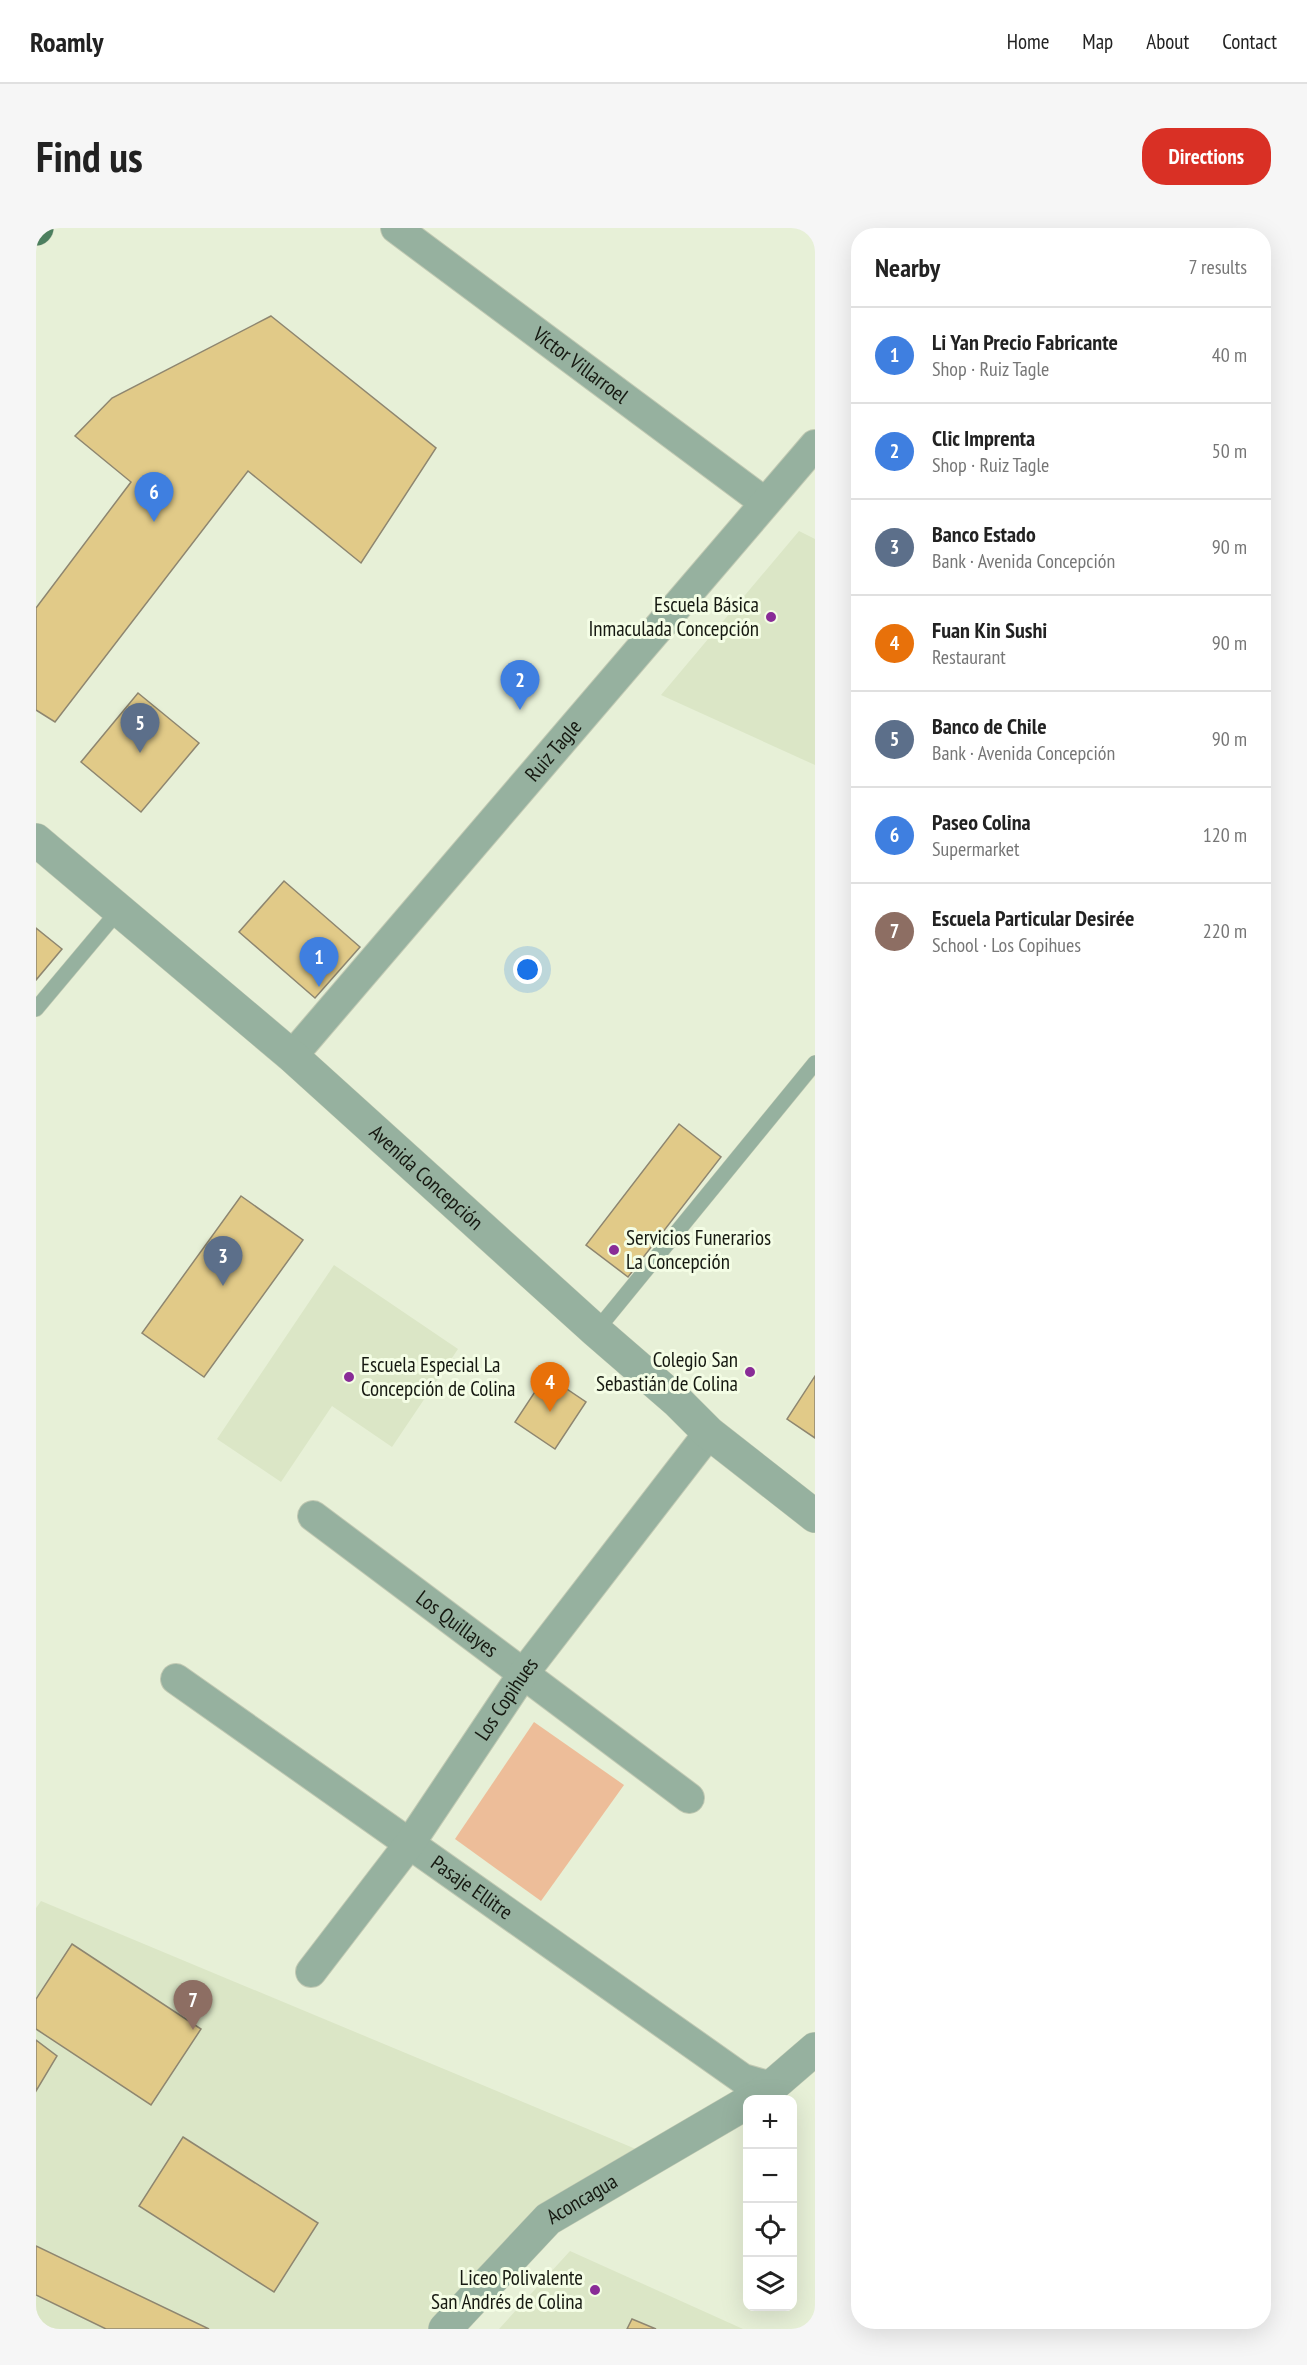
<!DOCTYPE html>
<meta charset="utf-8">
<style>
body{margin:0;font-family:"PT Sans Narrow",sans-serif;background:#f6f6f6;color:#222}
.controls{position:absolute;right:18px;bottom:18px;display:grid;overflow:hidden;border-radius:12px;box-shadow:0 6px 24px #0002}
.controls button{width:54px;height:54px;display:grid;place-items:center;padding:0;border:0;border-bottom:2px solid #e0e0e0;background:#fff;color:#222;font:30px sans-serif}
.you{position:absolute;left:492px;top:742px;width:21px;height:21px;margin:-15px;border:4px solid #fff;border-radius:50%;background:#1a73e8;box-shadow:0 0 0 9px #1a73e833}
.badge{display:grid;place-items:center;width:39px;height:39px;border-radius:50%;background:#d93025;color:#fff;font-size:20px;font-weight:700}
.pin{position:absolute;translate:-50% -50px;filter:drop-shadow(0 2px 3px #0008)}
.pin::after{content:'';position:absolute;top:32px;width:21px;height:18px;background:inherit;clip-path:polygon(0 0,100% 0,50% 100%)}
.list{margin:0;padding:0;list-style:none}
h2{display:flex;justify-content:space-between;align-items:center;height:78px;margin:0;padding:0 24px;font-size:26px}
h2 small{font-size:20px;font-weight:400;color:#767676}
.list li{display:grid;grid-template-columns:39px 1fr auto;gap:18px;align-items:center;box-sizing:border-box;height:96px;padding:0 24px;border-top:2px solid #e0e0e0}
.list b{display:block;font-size:22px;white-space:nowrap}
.list p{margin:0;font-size:20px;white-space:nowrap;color:#767676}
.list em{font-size:20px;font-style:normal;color:#767676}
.icon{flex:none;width:33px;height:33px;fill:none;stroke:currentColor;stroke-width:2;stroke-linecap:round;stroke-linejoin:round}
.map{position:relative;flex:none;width:779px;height:2101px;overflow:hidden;border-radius:24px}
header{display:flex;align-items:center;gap:36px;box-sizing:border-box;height:84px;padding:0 30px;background:#fff;border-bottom:2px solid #e0e0e0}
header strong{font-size:28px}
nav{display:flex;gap:33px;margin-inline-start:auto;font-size:21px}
.intro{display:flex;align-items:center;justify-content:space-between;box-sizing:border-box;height:144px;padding:0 36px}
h1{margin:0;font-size:42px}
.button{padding:15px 27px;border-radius:24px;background:#d93025;color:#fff;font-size:21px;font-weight:700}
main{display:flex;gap:36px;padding:0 36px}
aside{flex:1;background:#fff;border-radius:24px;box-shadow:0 6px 24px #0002}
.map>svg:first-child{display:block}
.built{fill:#dbe6c6}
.green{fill:#edbd99}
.building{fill:#e1ca88;stroke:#8e8670;stroke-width:1.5}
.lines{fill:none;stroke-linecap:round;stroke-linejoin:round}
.service-casing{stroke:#c1c9b3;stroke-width:16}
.minor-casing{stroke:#c1c9b3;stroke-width:32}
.tertiary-casing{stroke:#c1c9b3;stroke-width:34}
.primary-casing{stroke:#c1c9b3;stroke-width:34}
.service{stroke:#96b19f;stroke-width:15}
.minor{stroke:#96b19f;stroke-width:30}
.tertiary{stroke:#96b19f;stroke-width:33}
.primary{stroke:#4c7f5f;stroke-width:33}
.poi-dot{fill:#892c97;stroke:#f4fde5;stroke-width:2}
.labels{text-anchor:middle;stroke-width:6;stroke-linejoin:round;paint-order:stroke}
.street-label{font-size:21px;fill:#161911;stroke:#f4fde5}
.poi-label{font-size:21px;fill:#161911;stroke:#f4fde5;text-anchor:end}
</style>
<header>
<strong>Roamly</strong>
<nav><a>Home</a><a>Map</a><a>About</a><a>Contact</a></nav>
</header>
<div class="intro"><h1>Find us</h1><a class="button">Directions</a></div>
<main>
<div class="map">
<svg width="779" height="2101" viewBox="0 0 779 2101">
<rect width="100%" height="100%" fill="#e7f0d7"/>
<path class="built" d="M763 303 779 311V537L625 467Z
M298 1037 422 1121 356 1219 296 1178 245 1254 181 1211Z
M5 1673 607 1924 394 2101H0V1680Z
M534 2023 707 2101H463Z"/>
<path class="green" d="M498 1494 588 1557 505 1673 419 1611Z"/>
<path class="building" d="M235 88 400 220 325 335 212 243 19 494 0 482V380L95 254 39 208 76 170Z
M102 465 163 515 105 584 45 534Z
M248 653 324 719 279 770 203 704Z
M0 700 26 721 0 752Z
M643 896 685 929 592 1049 550 1017Z
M205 968 267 1012 168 1149 106 1105Z
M510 1147 550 1174 519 1221 479 1194Z
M779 1148V1210L751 1191Z
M36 1716 165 1801 115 1877 0 1801V1771Z
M0 1812 21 1828 0 1863Z
M147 1909 282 1995 238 2064 103 1978Z
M0 2018 173 2101H70L0 2067Z
M596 2091 620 2101H591Z"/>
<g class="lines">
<defs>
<path id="service" d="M0 781 83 682
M560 1103 779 835"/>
<g id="minor">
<path id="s1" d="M360 0 728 274"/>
<path id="s2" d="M256 828 779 217"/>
<path id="s3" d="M277 1288 653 1570"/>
<path id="s4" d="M140 1451 707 1851 735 1859"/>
<path id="s5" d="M275 1744 374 1615 487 1446 673 1205"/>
</g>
<g id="tertiary">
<path id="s6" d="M0 612 256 828 560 1103 642 1174 673 1205 779 1288"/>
<path d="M716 1872 735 1859 779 1821"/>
<path id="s7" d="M409 2101 512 1991 712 1874"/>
</g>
<path id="primary" d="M0 1 1 0"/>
</defs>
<use href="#service" class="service-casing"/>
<use href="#minor" class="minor-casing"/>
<use href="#tertiary" class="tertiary-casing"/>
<use href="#primary" class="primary-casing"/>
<use href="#service" class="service"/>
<use href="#minor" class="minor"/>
<use href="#tertiary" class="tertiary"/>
<use href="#primary" class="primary"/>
</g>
<g class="poi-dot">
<circle cx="735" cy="389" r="6"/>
<circle cx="578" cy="1022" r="6"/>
<circle cx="714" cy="1144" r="6"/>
<circle cx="313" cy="1149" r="6"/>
<circle cx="559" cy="2062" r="6"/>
</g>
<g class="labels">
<g class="street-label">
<text dy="7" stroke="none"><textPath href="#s1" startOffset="230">Víctor Villarroel</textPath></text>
<text dy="7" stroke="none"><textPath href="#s2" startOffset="402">Ruiz Tagle</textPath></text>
<text dy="7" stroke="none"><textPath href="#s6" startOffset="516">Avenida Concepción</textPath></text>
<text dy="7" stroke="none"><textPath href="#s3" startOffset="180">Los Quillayes</textPath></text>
<text dy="7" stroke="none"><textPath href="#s5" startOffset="336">Los Copihues</textPath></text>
<text dy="7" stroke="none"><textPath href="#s4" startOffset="362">Pasaje Ellitre</textPath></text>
<text dy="7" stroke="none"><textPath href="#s7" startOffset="190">Aconcagua</textPath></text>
</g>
<g class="poi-label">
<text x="723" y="384">Escuela Básica<tspan x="723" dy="24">Inmaculada Concepción</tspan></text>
<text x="590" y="1017" text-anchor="start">Servicios Funerarios<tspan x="590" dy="24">La Concepción</tspan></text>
<text x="702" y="1139">Colegio San<tspan x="702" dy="24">Sebastián de Colina</tspan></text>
<text x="325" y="1144" text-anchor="start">Escuela Especial La<tspan x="325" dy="24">Concepción de Colina</tspan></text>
<text x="547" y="2057">Liceo Polivalente<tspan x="547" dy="24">San Andrés de Colina</tspan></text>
</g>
</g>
</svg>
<div class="controls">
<button>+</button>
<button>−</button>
<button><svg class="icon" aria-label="locate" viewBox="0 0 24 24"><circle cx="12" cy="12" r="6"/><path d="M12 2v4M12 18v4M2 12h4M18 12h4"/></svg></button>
<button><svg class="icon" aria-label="layers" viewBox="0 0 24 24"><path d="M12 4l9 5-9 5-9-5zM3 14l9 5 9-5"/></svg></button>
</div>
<div class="you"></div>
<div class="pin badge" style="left:283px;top:759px;background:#3f7fe0">1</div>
<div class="pin badge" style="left:484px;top:482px;background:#3f7fe0">2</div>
<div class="pin badge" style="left:187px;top:1058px;background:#5c6f8a">3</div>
<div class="pin badge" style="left:514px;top:1184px;background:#e8710a">4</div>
<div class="pin badge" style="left:104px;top:525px;background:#5c6f8a">5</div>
<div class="pin badge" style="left:118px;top:294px;background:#3f7fe0">6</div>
<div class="pin badge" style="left:157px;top:1802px;background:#8d6e63">7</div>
</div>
<aside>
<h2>Nearby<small>7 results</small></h2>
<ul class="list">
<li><span class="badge" style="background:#3f7fe0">1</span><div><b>Li Yan Precio Fabricante</b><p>Shop · Ruiz Tagle</p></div><em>40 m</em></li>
<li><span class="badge" style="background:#3f7fe0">2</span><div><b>Clic Imprenta</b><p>Shop · Ruiz Tagle</p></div><em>50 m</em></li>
<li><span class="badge" style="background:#5c6f8a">3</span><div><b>Banco Estado</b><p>Bank · Avenida Concepción</p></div><em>90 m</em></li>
<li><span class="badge" style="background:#e8710a">4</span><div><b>Fuan Kin Sushi</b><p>Restaurant</p></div><em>90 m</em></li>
<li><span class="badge" style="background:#5c6f8a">5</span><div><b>Banco de Chile</b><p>Bank · Avenida Concepción</p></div><em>90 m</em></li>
<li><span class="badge" style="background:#3f7fe0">6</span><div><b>Paseo Colina</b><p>Supermarket</p></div><em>120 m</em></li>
<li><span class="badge" style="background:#8d6e63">7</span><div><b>Escuela Particular Desirée</b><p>School · Los Copihues</p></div><em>220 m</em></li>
</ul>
</aside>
</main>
